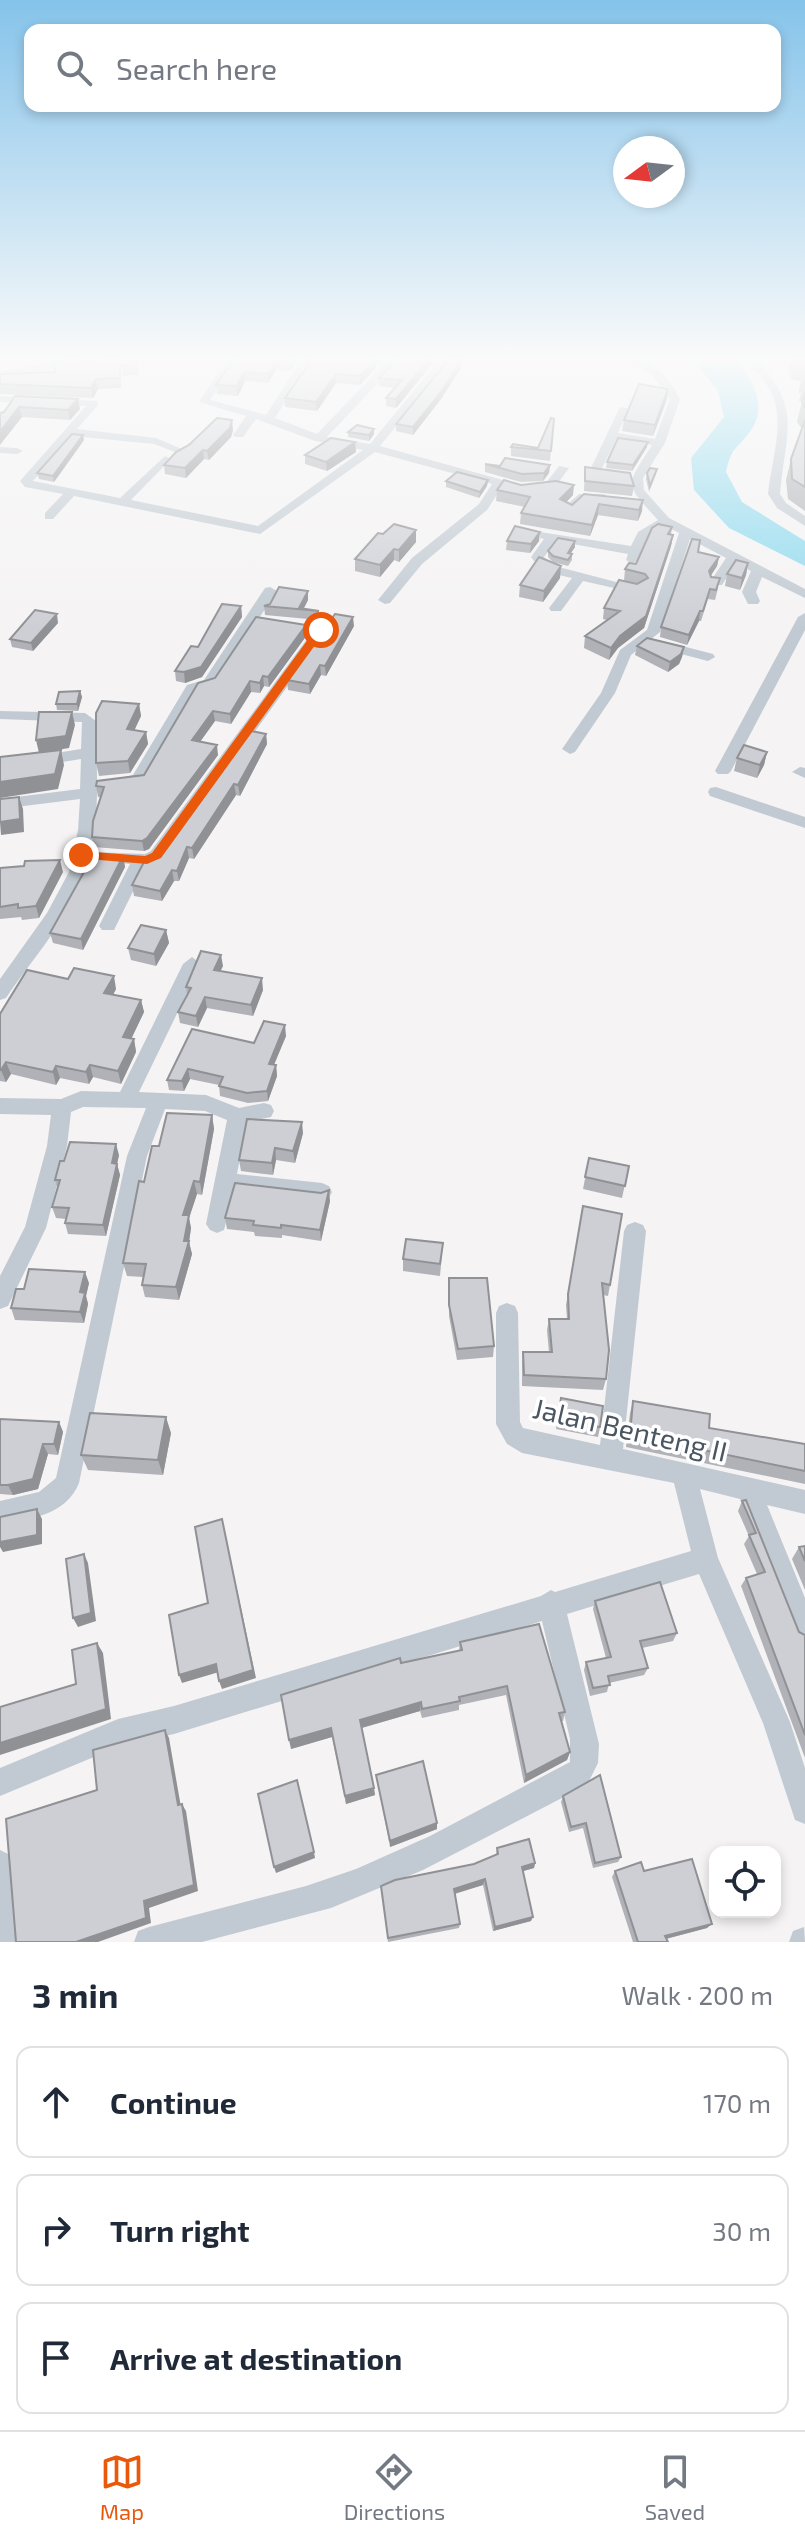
<!DOCTYPE html>
<meta charset="utf-8">
<style>
body{margin:0;font-family:"Exo 2",sans-serif;background:#f6f6f7;color:#1f2937}
.controls{position:absolute;right:24px;bottom:24px;display:grid;overflow:hidden;border-radius:16px;box-shadow:0 4px 12px #0003}
.controls button{width:72px;height:72px;display:grid;place-items:center;padding:0;border:0;border-bottom:2px solid #e0e1e3;background:#fff;color:#1f2937;font:40px sans-serif}
.compass{position:absolute;left:613px;top:136px;width:72px;height:72px;border-radius:50%;background:#fff;box-shadow:0 4px 12px #0003;rotate:255deg}
.stop{position:absolute;width:24px;height:24px;margin:-18px;border:6px solid #ea580c;border-radius:50%;background:#fff}
.stop.end{background:#ea580c;border-color:#fff;box-shadow:0 2px 8px #0008}
.list{margin:0;padding:0;list-style:none}
h2{display:flex;justify-content:space-between;align-items:center;height:104px;margin:0;padding:0 32px;font-size:34px}
h2 small{font-size:26px;font-weight:400;color:#747a83}
.list li{display:grid;grid-template-columns:52px 1fr auto;gap:24px;align-items:center;box-sizing:border-box;height:112px;margin:0 16px 16px;padding:0 16px;border:2px solid #e0e1e3;border-radius:16px}
.list b{display:block;font-size:30px;white-space:nowrap}
.list em{font-size:26px;font-style:normal;color:#747a83}
.icon{flex:none;width:44px;height:44px;fill:none;stroke:currentColor;stroke-width:2;stroke-linecap:round;stroke-linejoin:round}
.map{position:relative;flex:none;width:805px;height:1942px;overflow:hidden}
.search{position:absolute;background:#fff;box-shadow:0 4px 12px #0003;left:24px;right:24px;top:24px;height:88px;display:flex;align-items:center;gap:20px;box-sizing:border-box;padding:0 28px;border-radius:16px;color:#747a83;font-size:30px}
.sheet{height:488px;background:#fff}
nav{display:flex;justify-content:space-around;align-items:center;box-sizing:border-box;height:112px;border-top:2px solid #e0e1e3;background:#fff;font-size:22px;color:#747a83}
nav a{display:grid;justify-items:center;gap:4px}
nav .on{color:#ea580c}
.map>svg:first-child{display:block}
.water{fill:#90daee}
.lines{fill:none;stroke-linecap:round;stroke-linejoin:round}
.minor{fill:#c1cad2;fill-rule:evenodd}
.wall{fill:#b0b2b7}
.shaded-wall{fill:#909195}
.building{fill:#cdcfd5;stroke:#909195;stroke-width:2}
.route{fill:#ea580c}
.labels{text-anchor:middle;stroke-width:7;stroke-linejoin:round;paint-order:stroke}
.near-street-label{font-size:28px;fill:#4a5661;stroke:#fff}
</style>
<div class="map">
<svg width="805" height="1942" viewBox="0 0 805 1942">
<rect width="100%" height="100%" fill="#f5f3f3"/>
<path class="water" d="M691 357H731C751 374 769 405 751 430 737 450 732 445 726 472L742 502 805 541V566L729 528 694 490 691 458 724 417 718 391Z"/>
<g class="lines">
<path class="minor" d="M102 357H133L0 377V371Z
M228 357H238L210 400 266 415 303 357H313L275 418 317 434 382 366 334 357 394 362V366L327 437 370 444 435 365H443V369L380 446 521 485 545 484 559 466 569 468 553 490 520 493 502 487 487 510 422 564 390 603 385 604 378 600 412 558 479 504 492 484 375 452 260 534 74 496 53 519H45V513L63 494 25 487 20 481 86 406 0 402V396L98 401V405L77 429 156 438 189 452 183 455 154 444 72 436 33 481 120 498 165 456 171 459 169 461 131 500 258 526 363 450 315 441 256 419 243 437H235L233 435 246 416 199 402Z
M625 357C652 357 668 376 680 399L665 443 643 478 644 490 669 518 805 589V598L762 577 756 592 760 601 758 604H748L742 592 751 571 736 563 722 585H712L710 582 726 558 690 539 660 632 631 655 615 693 575 752 570 754 562 749 601 693 620 650 647 630 679 533 665 526 647 537 638 560 632 564 626 560 628 554 556 541 544 557 551 565 643 589 636 593 583 581 561 611H551L549 608 572 578C553 574 542 572 531 557L544 539 540 538V532L631 546 638 532 658 520C624 483 625 487 652 445L616 440 599 474 589 472 620 407 629 409 618 433 655 439 670 399 653 376Z
M743 357H754C804 409 785 431 780 494L786 503 805 516V526L777 508 768 494C771 462 786 422 771 392 765 379 753 369 743 357Z
M0 447 17 448 23 451 17 454 0 453Z
M579 494H604L610 498 604 502H582L572 513H564V507Z
M270 587 277 591 214 686 198 691 145 781 132 788H113L111 784 113 780 133 775 187 685 204 680 265 588Z
M805 613V630L731 771 728 774H718L715 771 798 617Z
M326 619 333 623 163 859 146 865 114 930H102L99 926 130 864 93 860 91 856 93 852 145 854 151 851 321 620Z
M659 640 713 654 715 657 708 661 654 647 652 644Z
M0 711 85 713 96 721C96 771 102 826 85 873 69 919 33 958 6 998L0 1000V979L47 913 69 872 78 830 80 799 0 809V799L80 789 81 759 0 772V762L81 749 82 722 0 719Z
M800 767 805 768V778L792 772Z
M716 787 805 817V828L710 796 708 792 710 788Z
M192 957 201 964 139 1092 206 1095 239 1108 264 1103 271 1105 274 1111 271 1117 247 1122 237 1174 322 1183 329 1186 332 1192 329 1198 322 1201 234 1191 224 1230 217 1233 210 1230 206 1224 227 1120 205 1111 165 1109 147 1156 79 1483C66 1515 31 1519 0 1525V1501L39 1492 56 1478 127 1156 146 1108 83 1107 71 1112 67 1146 46 1228 8 1306 0 1309V1276L25 1227 47 1146 51 1115 0 1114V1098L61 1099 81 1091 120 1092 183 964Z
M635 1222 643 1225 646 1231 623 1449 805 1490V1514L767 1505 805 1598V1643L796 1639 740 1499 700 1489 718 1558 790 1722 805 1768V1824L795 1820 763 1723 699 1574 567 1614 599 1744 598 1763 587 1785 423 1870 331 1908 202 1942H134L138 1931 149 1927 306 1886 356 1869 430 1836 570 1762V1739L542 1621 174 1734 118 1747 0 1796V1768L118 1719 174 1706 541 1596 551 1590 555 1592 691 1551 674 1483 522 1453 507 1444 496 1424V1313L499 1306 507 1303 515 1306 518 1313 520 1422 523 1428 600 1445 624 1231 627 1225Z
M0 1850 10 1855 15 1865 20 1942H0Z
M804 1927 805 1942H789L793 1931Z"/>
</g>
<path class="wall" d="M120 357H136L139 375 123 376Z
M235 357H299L290 371 276 370 268 383 245 381 238 396 217 394 216 385Z
M370 357H433V363L396 408 386 406V398L395 388 379 386V378L396 360Z
M792 357H805V511L788 499 786 480 791 459 802 429 797 422 802 401H799L801 393H798L801 381 790 379 791 375H788Z
M120 359 121 388 98 389 93 398 0 394V374L55 372 84 362Z
M461 360V368L441 399 413 435 396 431V424Z
M306 363 376 368 360 385 336 383 317 411 285 407V398L307 367Z
M668 389 667 399 653 436 622 431 624 420Z
M15 396 80 409 70 420 22 417 4 412Z
M554 419 550 461 511 456V447L538 448Z
M374 429V434L369 441 348 437V432Z
M233 430 231 437 209 460 204 459 186 478 165 474 164 465Z
M84 440 54 482 39 479 37 473Z
M355 442 356 452 327 471 305 464V455Z
M647 447 632 471 606 468 607 462Z
M485 464 500 466 550 465 549 473 543 481 521 482 485 472Z
M585 467 634 486 632 496 584 491Z
M647 473 656 474 649 492 646 479Z
M488 480 487 486 479 498 446 487V481Z
M521 485 573 495 566 502 572 505 584 494 642 511 638 521 598 515 590 536 520 524 521 513 525 507 496 501 497 490Z
M672 527 671 535H673L671 546 644 628 618 648 609 660 584 648 585 636 607 620 603 619 604 608 624 581 625 569 636 564Z
M416 530V542L399 562 394 560 380 577 355 571V559Z
M507 541H539L530 553 506 550Z
M575 541V547L570 554H572V560L568 566 553 562 548 557V551Z
M698 552 719 557 717 566 711 575 718 588 715 600 708 599 701 621H699L687 645 660 637 661 627Z
M748 563 746 575 740 590 725 586 727 574Z
M560 578 543 602 519 597 520 585Z
M308 591V600L303 609 319 611V620L265 615 264 606Z
M241 606 242 617 202 677 185 683 176 681 175 671 198 647Z
M58 623 33 651 12 647 10 639Z
M306 625 307 635 269 687 264 686 260 693 251 692 231 724 215 721 200 742 218 755 149 849 144 851 94 847 92 837 101 797H98L96 786 144 775 215 678Z
M354 626 326 676 321 675 310 694 288 690 287 680Z
M637 646 684 647 682 657 679 664 668 672 635 655Z
M80 691 82 697 78 711 57 710 56 704Z
M139 704 141 716 134 730 146 732 148 744 130 773 99 776 96 763Z
M266 734 267 744 240 796 236 795 194 859 189 858 179 881H174L162 901 134 896 132 885Z
M767 752 764 765 757 778 734 771 737 758Z
M123 856 125 867 83 950 53 943 50 933Z
M0 868 63 872 39 918 22 920 21 917 0 919Z
M166 930 169 943 156 966 131 960 128 948Z
M223 966 220 971 263 990 253 1016 207 1008 198 1027 180 1023 178 1012 187 995 186 987Z
M116 989 113 995 141 1000 144 1012 131 1039H134L136 1052 121 1084 93 1077 89 1084 60 1078 56 1085 11 1074 6 1082 0 1081V1014Z
M192 1029 254 1043 286 1036 274 1065H276L277 1076 268 1101 248 1103 220 1096 219 1085 190 1079 184 1091 169 1090 167 1080Z
M212 1115 214 1129 202 1195 197 1194 189 1218 191 1228 189 1242 192 1254 179 1300 145 1297 142 1285 143 1277 127 1276 123 1263 144 1182 159 1146Z
M303 1133 295 1163 276 1160 273 1175 241 1171 239 1160Z
M119 1155 117 1164 120 1175 106 1236 68 1234 65 1223 66 1219 56 1218 52 1207 57 1187 55 1180Z
M589 1158 629 1166 622 1198 583 1189Z
M330 1201 321 1241 282 1235V1238L255 1236 254 1232 227 1229 225 1218Z
M583 1206 610 1285 608 1296 603 1295 606 1379 603 1390 522 1386V1363L523 1352H549L547 1330 549 1319H567L566 1305Z
M443 1243 440 1276 403 1271V1259Z
M449 1278 494 1346 493 1357 457 1360 449 1316Z
M89 1283 86 1296 88 1304 84 1323 15 1320 11 1308Z
M561 1398 600 1427 598 1437 556 1429Z
M633 1401 709 1428 805 1444V1484L626 1447 630 1413Z
M0 1419 59 1422 63 1432 58 1455 48 1454 38 1489 13 1495 0 1494Z
M171 1433 163 1475 88 1470 81 1455Z
M742 1501 799 1632 805 1635V1758L741 1586 746 1578 757 1574 744 1544 749 1536 738 1511Z
M805 1546V1590L792 1559 799 1547Z
M595 1601 677 1633 673 1641 642 1648 648 1668 644 1675 609 1683 607 1692 590 1696 584 1670 586 1662 606 1658 593 1609Z
M460 1642 565 1712 563 1721H561L570 1752 567 1760 524 1783 506 1695 459 1705V1710L422 1718 420 1711 362 1728 375 1795 346 1804 332 1737 291 1749 401 1663 459 1651Z
M376 1775 437 1829 390 1847Z
M563 1796 621 1857 618 1862 593 1868 583 1828 569 1832 561 1802Z
M497 1848 535 1863 534 1868 523 1871 531 1921 493 1931 483 1885 455 1894 460 1924 459 1928 388 1942 381 1886 474 1864 496 1855Z
M615 1871H644L707 1928 666 1939 668 1942H633L612 1877Z"/>
<path class="shaded-wall" d="M293 357H299L290 371V362Z
M431 357H433V363L396 408V399Z
M376 359V368L360 385V376Z
M461 360V368L441 399 413 435V427Z
M276 361V370L268 383V374Z
M244 372 245 381 238 396 237 386Z
M336 374V383L317 411 316 402Z
M96 379 98 389 93 398 91 388Z
M668 389 667 399 653 436 655 425Z
M78 399 80 409 70 420 68 410Z
M19 407 22 417 0 445V432Z
M232 420 233 430 231 437 209 460 207 451Z
M374 429V434L369 441V435Z
M83 435 84 440 54 482 53 476Z
M355 442 356 452 327 471 326 462Z
M648 442 647 447 632 471 633 465Z
M203 450 204 459 186 478 185 468Z
M550 465 549 473 543 481 544 473Z
M488 480 487 486 479 498 480 492Z
M574 485 573 495 559 510 560 499Z
M643 500 642 511 638 521 639 510Z
M599 504 598 515 590 536 592 525Z
M416 530V542L399 562V550Z
M540 532 539 541 530 553 531 544Z
M673 535 671 546 644 628 618 648 609 660 611 648Z
M575 541V547L567 559 568 553Z
M394 549V560L380 577V565Z
M719 557 717 566 708 580 709 571Z
M748 563 746 575 740 590 742 578Z
M561 566 560 578 543 602 544 591Z
M308 591V600L303 610 299 608Z
M241 606 242 617 202 677 185 683 184 672Z
M700 611 699 621 687 645 689 635Z
M57 614 58 623 33 651 31 643Z
M353 617 354 626 326 676 325 666Z
M306 625 307 635 269 687 268 677Z
M684 647 682 657 679 664 668 672 670 662Z
M320 665 321 675 310 694 309 684Z
M263 676 264 686 260 693V683Z
M250 681 251 692 231 724 230 714Z
M80 691 82 697 78 711 77 704Z
M139 704 141 716 129 742 127 729Z
M213 711 215 721 194 750 192 740Z
M72 712 75 725 69 748 39 753 36 740Z
M146 732 148 744 130 773 128 761Z
M266 734 267 744 240 796 238 785Z
M217 745 218 755 149 849 144 851 142 841Z
M61 750 64 765 58 789 0 798V782Z
M767 752 764 765 757 778 760 765Z
M234 784 236 795 194 859 192 848Z
M19 797 23 809 24 832 1 835 0 822Z
M187 847 189 858 179 881 177 871Z
M123 856 125 867 83 950 81 939Z
M60 860 63 872 39 918 36 906Z
M172 870 174 881 162 901 160 891Z
M166 930 169 943 156 966 154 954Z
M221 955 223 966 215 982 214 970Z
M114 976 116 989 107 1006 104 993Z
M262 978 263 990 253 1016 251 1005Z
M205 997 207 1008 198 1027 196 1016Z
M141 1000 144 1012 126 1050 123 1037Z
M285 1025 286 1036 270 1074 269 1064Z
M134 1039 136 1052 121 1084 118 1071Z
M6 1062 11 1074 6 1082 1 1070Z
M90 1065 93 1077 89 1084 86 1072Z
M276 1065 277 1076 268 1101 267 1091Z
M56 1066 60 1078 56 1085 53 1072Z
M188 1069 190 1079 184 1091 182 1081Z
M212 1115 214 1129 202 1195 200 1182Z
M302 1122 303 1133 295 1163 293 1151Z
M116 1144 119 1155 117 1164 120 1175 106 1236 103 1225 112 1163Z
M275 1148 276 1160 273 1175 272 1163Z
M194 1181 197 1194 189 1218 191 1228 189 1242 192 1254 179 1300 176 1287 184 1241 183 1215Z
M329 1190 330 1201 321 1241 320 1230Z
M85 1272 89 1283 86 1296 88 1304 84 1323 80 1312V1292Z
M166 1417 171 1433 163 1475 158 1460Z
M59 1422 63 1432 58 1455 54 1444Z
M43 1444 48 1454 38 1489 13 1495 8 1485Z
M37 1509 42 1519V1544L3 1552 0 1547V1542Z
M224 1529 256 1678 222 1689 219 1681Z
M84 1554 88 1563 96 1621 78 1627 73 1618Z
M97 1643 103 1653 111 1719 0 1755V1743L106 1709Z
M216 1664 219 1672 182 1683 179 1675Z
M421 1702 420 1711 361 1728 360 1720Z
M331 1728 332 1737 291 1749 289 1740Z
M165 1730 169 1738 182 1813 178 1805Z
M570 1752 567 1760 524 1783 526 1775Z
M374 1788 375 1795 346 1804 345 1796Z
M182 1804 186 1811 198 1891 149 1908 151 1923 98 1942H76L144 1901Z
M437 1823V1829L390 1847V1841Z
M314 1852 315 1858 276 1873 274 1867Z
M535 1863 534 1868 520 1872 522 1867Z
M485 1879 483 1885 453 1894 454 1889Z
M533 1917 531 1921 493 1931 495 1927Z
M712 1924 707 1928 661 1940 665 1936Z"/>
<path class="building" d="M120 357H136L137 364 121 365Z
M235 357H293L290 362 276 361 268 374 244 372 237 386 216 385Z
M310 357H365L376 359 360 376 336 374 316 402 285 398 309 364 306 363Z
M396 357H431L396 399 386 398 402 380 379 378 396 359Z
M795 357H805V362L794 360Z
M83 358 84 362 120 359V378L96 379 91 388 0 384V374L55 372 54 362Z
M446 358 461 360 442 391 413 427 396 424 446 363Z
M639 384 668 389 655 425 624 420Z
M805 392V408L802 402Z
M15 396 78 399 68 410 19 407 0 432V413L4 412Z
M217 418 232 420 230 428 207 451 203 450 185 468 164 465 176 452 189 445Z
M551 418 554 419 551 451 511 447 513 444 538 448Z
M805 420V487L792 479 791 459Z
M357 425 374 429 369 435 348 432Z
M72 434 83 435 53 476 37 473Z
M331 438 355 442 326 462 305 455Z
M618 438 648 442 633 465 607 462Z
M505 458 550 465 544 473 522 474 485 464 500 466Z
M585 467 630 473 634 486 585 481Z
M650 468 657 469 650 486 647 473Z
M457 472 488 480 480 492 446 481Z
M504 480 521 485 556 481 574 485 560 499 572 505 584 494 643 500 639 510 599 504 592 525 521 513 530 497 497 490Z
M394 524 416 530 399 550 394 549 380 565 355 559 378 533 383 534Z
M658 524 672 527 668 534 673 535 646 616 620 636 611 648 585 636 620 611 604 608 619 580 637 584 648 578 645 574 625 569 629 563 636 564 652 528Z
M515 526 540 532 531 544 507 541Z
M558 538 575 541 568 553 572 554 568 560 553 556 548 551Z
M692 539 700 540 698 552 719 557 709 571 711 577 720 578 716 590 710 589 703 611H700L689 635 661 627Z
M539 557 561 566 544 591 520 585Z
M736 560 748 563 742 578 727 574Z
M279 587 308 591 299 608 319 611 264 606 270 604Z
M222 604 241 606 201 667 184 672 175 671 191 646 198 647Z
M35 610 57 614 31 643 10 639Z
M335 614 353 617 325 666 320 665 309 684 287 680Z
M256 617 306 625 268 677 263 676 260 683 250 681 230 714 213 711 192 740 217 745 147 838 142 841 92 837 93 821 104 787 96 786 97 781 144 775 198 683 215 678Z
M647 638 684 647 681 654 670 662 637 646Z
M80 691 77 704H56L59 692Z
M102 701 139 704 127 729 146 732 128 761 96 763V713Z
M39 712H72L66 736 36 740Z
M251 731 266 734 238 785 234 784 192 848 187 847 177 871 172 870 160 891 132 885 146 858 164 850Z
M744 745 767 752 760 765 737 758Z
M61 750 55 774 0 782V757Z
M19 797 20 819 0 822V799Z
M94 854 123 856 81 939 50 933Z
M60 860 36 906 18 908V904L0 907V868L24 866 25 861Z
M141 925 166 930 154 954 128 948Z
M201 951 221 955 214 970 262 978 251 1005 205 997 196 1016 178 1012 191 988 186 987Z
M74 968 114 976 104 993 141 1000 123 1037 134 1039 118 1071 90 1065 86 1072 56 1066 53 1072 6 1062 1 1070H0V1014L27 970 68 979Z
M264 1021 285 1025 269 1064 276 1065 267 1091 247 1093 219 1086 223 1077 188 1069 182 1081 167 1080 192 1029 254 1043Z
M167 1113 212 1115 200 1182 194 1181 183 1215H189L184 1241H189L176 1287 142 1285 146 1264 123 1263 139 1181 144 1182 152 1146H159Z
M247 1119 302 1122 293 1151 275 1148 272 1163 239 1160Z
M70 1142 116 1144 112 1163 117 1164 103 1225 65 1223 69 1208 52 1207 60 1180H55L60 1161H64Z
M589 1158 629 1166 625 1186 585 1177Z
M235 1183 321 1193 329 1190 320 1230 281 1225V1228L253 1225 254 1221 225 1218Z
M583 1206 622 1214 610 1285 602 1283 609 1350 606 1379 524 1375 523 1352H552L549 1319H569L568 1294Z
M406 1239 443 1243 440 1264 403 1259Z
M29 1269 85 1272 80 1292 85 1293 80 1312 11 1308 16 1289H24Z
M449 1278H487L494 1346 458 1349 449 1305Z
M561 1398 603 1406 600 1427 558 1419Z
M633 1401 710 1414 709 1428 805 1444V1471L630 1435Z
M90 1413 166 1417 158 1460 81 1455Z
M0 1419 59 1422 54 1444H43L33 1479 8 1485H0Z
M746 1500 799 1632 805 1635V1735L746 1578 765 1572 749 1535 756 1533 742 1501Z
M37 1509V1535L0 1542V1517Z
M222 1519 253 1670 219 1681 216 1664 179 1675 169 1615 208 1603 195 1527Z
M805 1546V1561L799 1547Z
M84 1554 91 1613 73 1618 66 1559Z
M660 1582 677 1633 640 1641 648 1668 608 1676 610 1685 593 1688 586 1662 611 1657 595 1601Z
M539 1624 565 1712 559 1713 570 1752 526 1775 507 1686 459 1697 460 1701 422 1709 421 1702 360 1720 374 1788 345 1796 331 1728 289 1740 281 1695 400 1658 401 1663 462 1650 460 1642Z
M97 1643 106 1709 0 1743V1707L76 1684 72 1650Z
M165 1730 178 1805 182 1804 194 1885 144 1901 146 1918 76 1942H16L6 1819 97 1790 93 1750Z
M423 1761 437 1823 390 1841 376 1775Z
M600 1775 621 1857 595 1863 586 1823 571 1827 563 1796Z
M297 1780 314 1852 274 1867 258 1794Z
M529 1839 535 1863 522 1867 533 1917 495 1927 485 1879 454 1889 460 1924 388 1938 381 1886 395 1880 474 1864 498 1854 497 1848Z
M692 1859 712 1924 665 1936 668 1942H638L615 1871 641 1862 644 1871Z"/>
<linearGradient id="sky" x2="0" y2="1"><stop stop-color="#85c3ea"/><stop offset="0.57" stop-color="#fafafa"/><stop offset="1" stop-color="#fafafa" stop-opacity="0"/></linearGradient>
<rect width="805" height="629" fill="url(#sky)"/>
<path class="route" d="M317 627 326 630 161 858 147 864 76 858V852L81 851 145 856 152 853Z"/>
<g class="labels">
<g class="near-street-label">
<text transform="translate(630 1430) rotate(13)" y="10">Jalan Benteng II</text>
</g>
</g>
</svg>
<div class="controls">
<button><svg class="icon" aria-label="locate" viewBox="0 0 24 24"><circle cx="12" cy="12" r="6"/><path d="M12 2v4M12 18v4M2 12h4M18 12h4"/></svg></button>
</div>
<svg class="compass" viewBox="-18 -18 36 36"><path d="M0-13l5 13h-10z" fill="#e53935"/><path d="M0 13l5-13h-10z" fill="#747a83"/></svg>
<div class="stop" style="left:321px;top:630px"></div>
<div class="stop end" style="left:81px;top:855px"></div>
<div class="search"><svg class="icon" aria-label="search" viewBox="0 0 24 24"><circle cx="10" cy="10" r="6"/><path d="M15 15l6 6"/></svg>Search here</div>
</div>
<section class="sheet">
<h2>3 min<small>Walk · 200 m</small></h2>
<ul class="list">
<li><svg class="icon" aria-label="ahead" viewBox="0 0 24 24"><path d="M12 20V5M6 11l6-6 6 6"/></svg><div><b>Continue</b></div><em>170 m</em></li>
<li><svg class="icon" aria-label="right" viewBox="0 0 24 24"><path d="M7 20v-9h11M14 6l5 5-5 5"/></svg><div><b>Turn right</b></div><em>30 m</em></li>
<li><svg class="icon" aria-label="arrive" viewBox="0 0 24 24"><path d="M6 21V4h12l-3 4 3 4H6"/></svg><div><b>Arrive at destination</b></div></li>
</ul>
</section>
<nav>
<a class="on"><svg class="icon" aria-label="map" viewBox="0 0 24 24"><path d="M3 6l6-2 6 2 6-2v14l-6 2-6-2-6 2zM9 4v14M15 6v14"/></svg>Map</a>
<a><svg class="icon" aria-label="directions" viewBox="0 0 24 24"><path d="M12 3l9 9-9 9-9-9zM9 14v-3h6M13 9l2 2-2 2"/></svg>Directions</a>
<a><svg class="icon" aria-label="saved" viewBox="0 0 24 24"><path d="M7 4h10v16l-5-4-5 4z"/></svg>Saved</a>
</nav>
